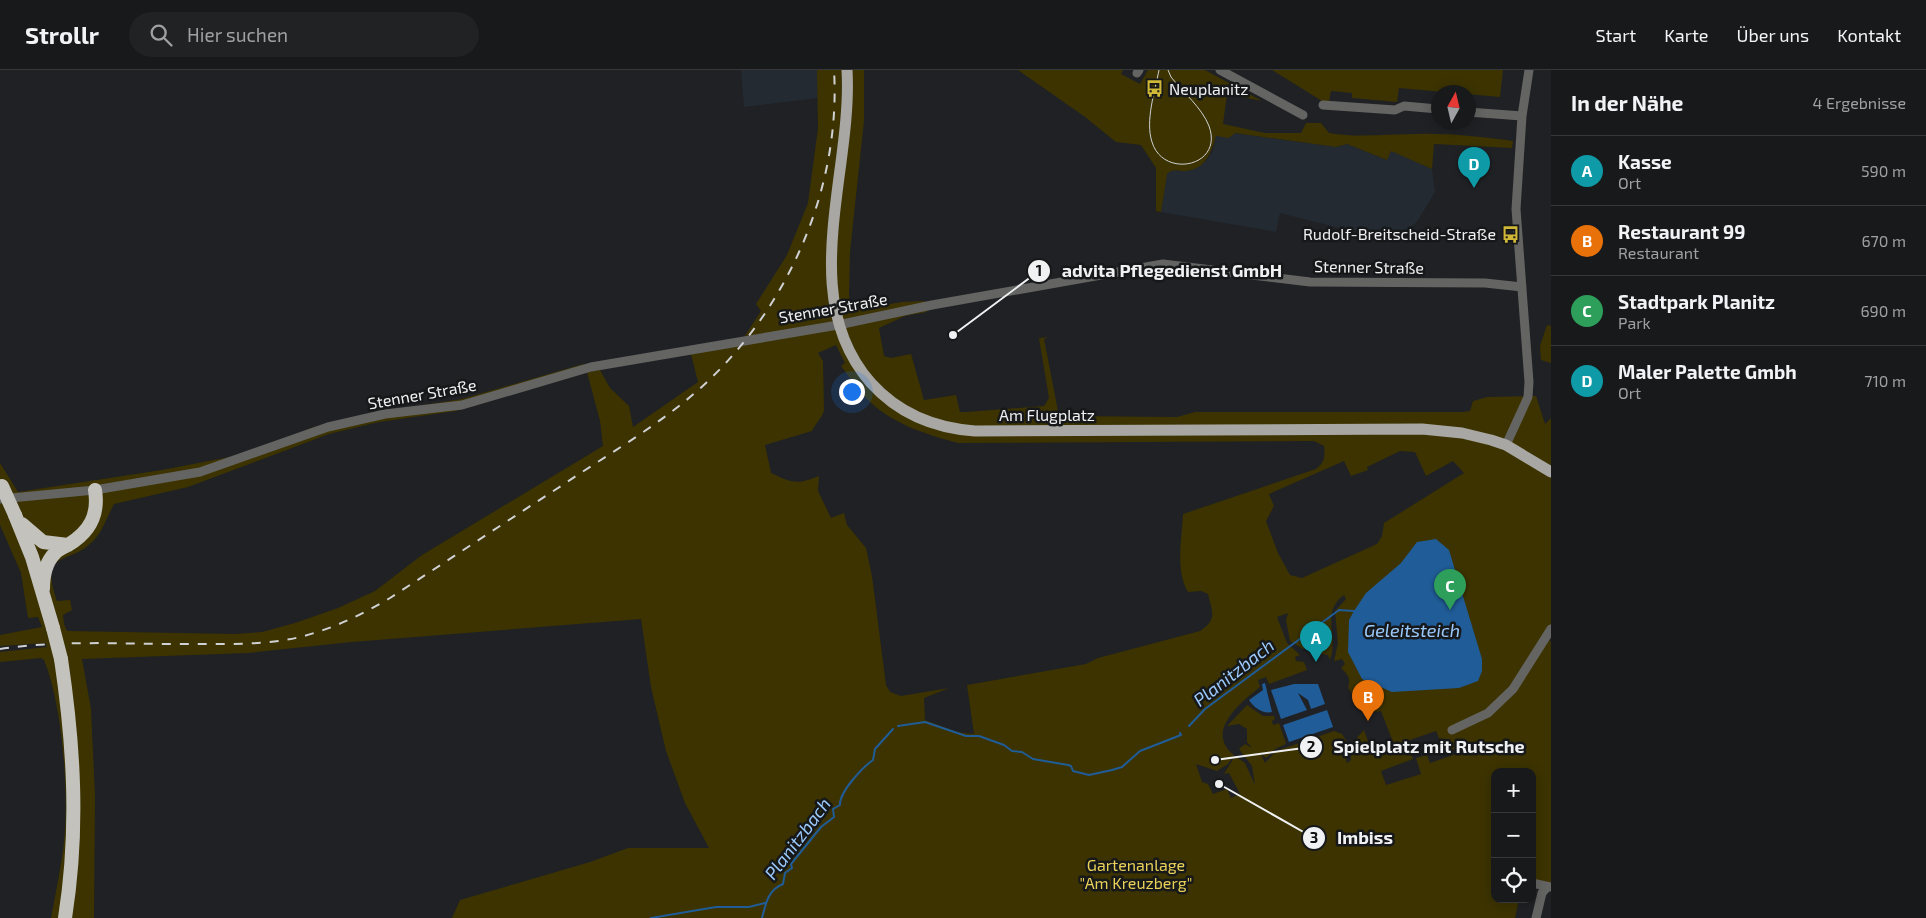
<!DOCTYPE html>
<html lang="de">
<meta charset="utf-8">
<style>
body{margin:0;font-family:"Exo 2",sans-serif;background:#202224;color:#f1f3f6}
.controls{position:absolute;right:15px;bottom:15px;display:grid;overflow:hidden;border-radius:10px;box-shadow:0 2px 12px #0003}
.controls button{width:45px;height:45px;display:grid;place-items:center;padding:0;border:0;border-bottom:1px solid #36383a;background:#17191b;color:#f1f3f6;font:25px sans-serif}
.compass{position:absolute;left:1431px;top:15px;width:45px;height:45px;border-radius:50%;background:#17191b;box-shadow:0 2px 12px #0003;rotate:8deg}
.you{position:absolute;left:851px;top:321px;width:18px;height:18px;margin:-12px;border:4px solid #fff;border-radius:50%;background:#1a73e8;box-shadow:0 0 0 8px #1a73e833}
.badge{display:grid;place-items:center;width:32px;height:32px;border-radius:50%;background:#d0b836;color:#fff;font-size:16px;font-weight:700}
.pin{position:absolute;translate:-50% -41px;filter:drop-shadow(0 1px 2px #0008)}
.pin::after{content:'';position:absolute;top:26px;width:18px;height:15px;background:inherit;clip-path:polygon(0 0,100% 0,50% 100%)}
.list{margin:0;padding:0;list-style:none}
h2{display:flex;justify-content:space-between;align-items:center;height:65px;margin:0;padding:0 20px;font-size:21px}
h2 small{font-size:16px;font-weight:400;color:#9ea0a3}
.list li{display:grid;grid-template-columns:32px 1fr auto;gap:15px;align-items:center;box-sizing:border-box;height:70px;padding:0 20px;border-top:1px solid #36383a}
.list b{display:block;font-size:19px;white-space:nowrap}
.list p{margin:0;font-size:16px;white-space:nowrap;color:#9ea0a3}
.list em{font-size:16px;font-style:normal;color:#9ea0a3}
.icon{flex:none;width:28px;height:28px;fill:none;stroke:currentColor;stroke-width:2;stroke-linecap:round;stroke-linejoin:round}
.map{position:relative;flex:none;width:1551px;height:848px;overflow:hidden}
header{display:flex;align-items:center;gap:30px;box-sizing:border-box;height:70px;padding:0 25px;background:#17191b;border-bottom:1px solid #36383a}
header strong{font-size:24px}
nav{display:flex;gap:28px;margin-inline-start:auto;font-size:18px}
.search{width:350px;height:45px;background:#202224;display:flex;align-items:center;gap:12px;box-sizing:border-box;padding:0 18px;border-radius:28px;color:#9ea0a3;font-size:19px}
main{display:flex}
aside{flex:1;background:#17191b}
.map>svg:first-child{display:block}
.built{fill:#232a31}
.green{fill:#3c3300;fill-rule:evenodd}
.water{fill:#205c97}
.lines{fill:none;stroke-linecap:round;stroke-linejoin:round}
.stream{stroke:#205c97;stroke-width:2}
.minor{stroke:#646462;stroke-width:9}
.major{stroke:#a8a7a3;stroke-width:11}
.highway{stroke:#c3c2bd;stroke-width:14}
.tram{stroke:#d0d1d4;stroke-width:1}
.rail{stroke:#d0d1d4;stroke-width:2;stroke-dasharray:9 9;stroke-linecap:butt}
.highway-bridge{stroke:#c3c2bd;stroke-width:14}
.labels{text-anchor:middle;stroke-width:5;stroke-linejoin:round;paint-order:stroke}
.poi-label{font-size:16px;fill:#f0f1f3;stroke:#16181a;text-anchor:start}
.street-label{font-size:16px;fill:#f0f1f3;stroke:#16181a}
.park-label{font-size:16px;fill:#e9d157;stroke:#16181a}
.water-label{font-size:18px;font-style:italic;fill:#9ccafc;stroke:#16181a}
.leader{fill:none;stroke:#f0f1f3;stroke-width:2}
.callout-dot{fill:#f0f1f3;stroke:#16181a;stroke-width:2}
.mark-label{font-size:15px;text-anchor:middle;font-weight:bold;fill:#111}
.callout-label{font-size:18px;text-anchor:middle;font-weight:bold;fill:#f0f1f3;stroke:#16181a;stroke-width:5;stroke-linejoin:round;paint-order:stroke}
</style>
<header>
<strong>Strollr</strong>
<div class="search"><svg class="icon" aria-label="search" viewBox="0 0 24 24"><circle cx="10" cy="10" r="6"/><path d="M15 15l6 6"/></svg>Hier suchen</div>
<nav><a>Start</a><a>Karte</a><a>Über uns</a><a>Kontakt</a></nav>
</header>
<main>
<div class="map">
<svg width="1551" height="848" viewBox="0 0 1551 848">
<rect width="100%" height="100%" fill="#1f2124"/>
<path class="built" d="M741 0H817L819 28 744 37Z
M1234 63 1336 77 1347 74 1387 90 1391 80 1432 99 1435 122 1417 152 1407 160H1347L1280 143 1276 162 1161 142 1166 104 1173 100 1186 101 1194 99 1206 91 1213 81 1216 66Z"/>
<path class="green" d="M817 0H864V51L850 182 849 226 854 240 902 232 925 231 927 242 905 246 879 258 884 286 891 288 911 284 924 330 956 325 960 342H966L1044 336 1049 328 1039 268 1048 267 1044 269 1059 346 1177 347 1195 342H1463L1470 341 1473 331 1487 327 1536 326 1545 354 1551 348V556L1545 565 1551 572V814L1532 810V702H1495V829H1519L1515 848H452L460 830 590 792 628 778H709L685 733 666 681 651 617 641 549 352 572 248 583 82 589 91 639 95 726 94 844V848H51C55 825 60 803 63 780 70 731 63 636 44 590L41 588 0 592V582L47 577 45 573 0 576V565L42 557 38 547 28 548 21 503 0 455V393L18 422 162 400 245 384 311 358 385 341 462 329 583 294 587 302 600 300 610 318 629 336 633 357 698 312 691 284 739 275 761 241 756 234 787 185 808 133 818 58ZM836 275 845 293 841 296C849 306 856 318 865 327 890 353 924 364 958 373L1314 371 1324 376C1325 387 1325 392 1316 399L1183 444C1182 467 1175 501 1188 522L1201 521 1208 524C1212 542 1218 549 1200 561L1098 588 1086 594 967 615 974 664 957 662 925 650 924 628 949 618 901 626 890 622 886 615 872 506 866 478 847 455 844 443 831 448 818 421 819 406C797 415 792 413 771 403L765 375 812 361C816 353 821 349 824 341L823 291 818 283ZM587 302 600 351 603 376 422 485 375 521 338 538 295 553 262 562 235 564 67 561 64 554 63 545 72 540 70 530 57 531C38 477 71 497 95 469 103 460 108 445 114 434L188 417 329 364 379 352 456 341ZM1400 381 1415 382 1426 406 1453 391 1464 403 1384 453 1382 466 1377 474 1302 508 1290 505 1278 483 1266 451 1274 436 1269 424 1344 391 1351 406 1368 400 1367 397ZM1344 525 1346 529 1335 541 1338 573 1334 591 1342 589 1345 594 1341 598C1348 605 1351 608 1348 618 1355 628 1360 632 1371 635L1375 642 1381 641 1393 672 1371 680 1364 660 1351 674V690L1347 693 1346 691 1349 675 1342 664 1334 661 1276 681 1265 693 1261 684 1266 688 1275 679 1286 674 1279 653 1273 655 1272 651 1275 649 1274 646H1263L1247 635 1227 656 1239 654 1247 659V672L1252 678 1245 674 1239 679 1252 696 1255 715 1245 693 1235 686 1224 704 1229 703 1240 724 1231 728 1227 719 1213 724 1208 714 1202 712 1196 694 1217 701 1228 694 1234 685C1204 662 1241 632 1260 617L1258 610 1266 607 1269 614 1307 600 1304 592 1296 591 1295 587 1300 585 1287 573 1277 547 1288 543 1286 550 1290 571 1303 579 1309 577 1308 572H1317L1321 584 1328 585 1330 590C1339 567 1320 542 1344 525ZM1436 661 1446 684 1454 679 1456 684 1430 693 1427 685 1416 688 1421 704 1386 715 1381 701 1413 689 1407 671Z
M1018 0H1123L1121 4 1140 14 1148 0H1205L1262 31 1227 24 1223 54 1265 63H1301L1306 53H1321L1329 63C1359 68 1387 64 1417 64 1449 63 1481 67 1513 71L1512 78 1434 74 1432 99 1391 81 1387 90 1347 74 1336 77 1235 63 1229 68 1216 66C1212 82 1205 100 1185 101 1177 101 1173 98 1167 104L1161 142 1156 141V98L1141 75 1116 72 1085 47Z
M1272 0H1503L1500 27 1399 18 1397 32 1352 28V23L1331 21 1329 32 1322 31Z
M1547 255 1551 256V293L1541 290 1540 276Z"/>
<path class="water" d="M1436 469 1449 480 1482 589V601L1478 611 1459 618 1392 622 1362 609 1348 582 1349 550 1354 541 1366 523 1401 493 1417 472Z
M1265 613 1272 642C1263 644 1254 638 1249 630L1263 620 1262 614Z
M1294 614H1318L1325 634 1311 639 1308 630 1298 623 1307 640 1281 649 1271 620Z
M1327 640 1333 657 1289 672 1283 655Z"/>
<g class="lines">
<path class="stream" d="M898 656 925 652 966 666H979L1004 675 1012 681 1022 682 1033 689 1068 695 1071 696 1073 701 1089 705 1112 700 1122 697 1140 681 1181 665 1180 663
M1189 656 1205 639 1339 540 1354 541
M651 848 716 837H749L765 833
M762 848C766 833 768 820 783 814L785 803 792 798 791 794 821 757 834 747 833 739 840 735C839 722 863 697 873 690L875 679 893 659"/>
<path class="minor" d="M1220 0 1303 45
M1137 3 1139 0
M1323 35 1395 40 1404 36 1438 39
M1468 42 1522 46
M1506 375 1528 327 1529 312 1516 139 1522 46 1529 0
M0 429 95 420 200 402 328 357 385 344 462 335 591 297 838 255 932 235 1163 194 1310 212 1485 213 1522 217
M1452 660 1488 643 1513 619 1551 559
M1532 813 1551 817
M1536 848 1542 823 1547 817"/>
<path class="major" d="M847 0C853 102 795 227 871 313 899 344 934 358 975 361L1422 359 1462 363 1491 370 1506 375 1551 402"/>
<path class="highway" d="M15 445 32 487 53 558
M22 454 43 472 68 475
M43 519C43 507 46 492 55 483 59 479 64 477 68 475 90 462 99 445 95 420
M61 589C74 676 79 760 65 848"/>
<path class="tram" d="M1159 0C1155 21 1145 51 1152 72 1163 109 1224 97 1209 56 1202 38 1183 22 1171 7L1168 0"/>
<path class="rail" d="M0 579C66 569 135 575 201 574 239 574 278 575 314 563 341 555 366 542 390 528 447 491 504 453 561 416 610 383 663 353 706 313 790 234 841 116 834 0"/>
<path class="highway-bridge" d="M2 416 15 445
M53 558 61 589"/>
</g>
<defs>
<symbol id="bus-bare" viewBox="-9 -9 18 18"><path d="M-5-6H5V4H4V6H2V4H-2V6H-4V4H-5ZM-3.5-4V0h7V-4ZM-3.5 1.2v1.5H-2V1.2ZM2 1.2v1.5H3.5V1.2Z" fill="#d0b836" stroke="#16181a" stroke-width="2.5" paint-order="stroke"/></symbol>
</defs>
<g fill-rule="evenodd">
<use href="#bus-bare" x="1142" y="6" width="25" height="25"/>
<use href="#bus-bare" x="1498" y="152" width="25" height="25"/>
</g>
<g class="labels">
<g class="poi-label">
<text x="1169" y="25">Neuplanitz</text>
<text x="1496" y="170" text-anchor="end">Rudolf-Breitscheid-Straße</text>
</g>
<g class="street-label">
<text transform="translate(1369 197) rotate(1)" y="6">Stenner Straße</text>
<text transform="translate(833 238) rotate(-10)" y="6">Stenner Straße</text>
<text transform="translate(422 324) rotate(-10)" y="6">Stenner Straße</text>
<text x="1047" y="351">Am Flugplatz</text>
</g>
<g class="park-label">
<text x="1136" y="801">Gartenanlage<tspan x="1136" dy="18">"Am Kreuzberg"</tspan></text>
</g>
<g class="water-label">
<text x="1412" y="567">Geleitsteich</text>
<text transform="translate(1234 603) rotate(-38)" y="6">Planitzbach</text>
<text transform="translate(798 769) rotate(-53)" y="6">Planitzbach</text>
</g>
</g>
<path class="leader" d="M953 265L1039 201M1215 690L1311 677M1219 714L1314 768"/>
<g class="callout-dot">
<circle cx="953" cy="265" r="5"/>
<circle cx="1215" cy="690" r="5"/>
<circle cx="1219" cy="714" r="5"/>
<circle cx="1039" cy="201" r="12"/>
<circle cx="1311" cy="677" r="12"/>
<circle cx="1314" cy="768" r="12"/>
</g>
<g class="mark-label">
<text x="1039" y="206">1</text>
<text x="1311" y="682">2</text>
<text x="1314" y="773">3</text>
</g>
<g class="callout-label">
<text x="1172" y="207">advita Pflegedienst GmbH</text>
<text x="1429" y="683">Spielplatz mit Rutsche</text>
<text x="1365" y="774">Imbiss</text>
</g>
</svg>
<div class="controls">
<button>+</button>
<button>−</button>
<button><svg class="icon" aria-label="locate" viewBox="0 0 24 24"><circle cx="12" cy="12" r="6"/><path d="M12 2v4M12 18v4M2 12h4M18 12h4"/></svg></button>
</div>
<svg class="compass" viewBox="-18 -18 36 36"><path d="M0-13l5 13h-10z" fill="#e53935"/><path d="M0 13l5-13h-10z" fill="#9ea0a3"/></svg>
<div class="you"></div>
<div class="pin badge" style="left:1316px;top:592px;background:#0f9aa8">A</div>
<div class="pin badge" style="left:1368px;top:651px;background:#e8710a">B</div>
<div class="pin badge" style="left:1450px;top:540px;background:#2e9e5b">C</div>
<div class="pin badge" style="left:1474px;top:118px;background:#0f9aa8">D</div>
</div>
<aside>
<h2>In der Nähe<small>4 Ergebnisse</small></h2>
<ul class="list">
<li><span class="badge" style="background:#0f9aa8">A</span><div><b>Kasse</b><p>Ort</p></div><em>590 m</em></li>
<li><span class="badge" style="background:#e8710a">B</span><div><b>Restaurant 99</b><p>Restaurant</p></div><em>670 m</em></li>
<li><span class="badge" style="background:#2e9e5b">C</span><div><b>Stadtpark Planitz</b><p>Park</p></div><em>690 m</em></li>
<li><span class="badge" style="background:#0f9aa8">D</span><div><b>Maler Palette Gmbh</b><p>Ort</p></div><em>710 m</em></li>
</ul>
</aside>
</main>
